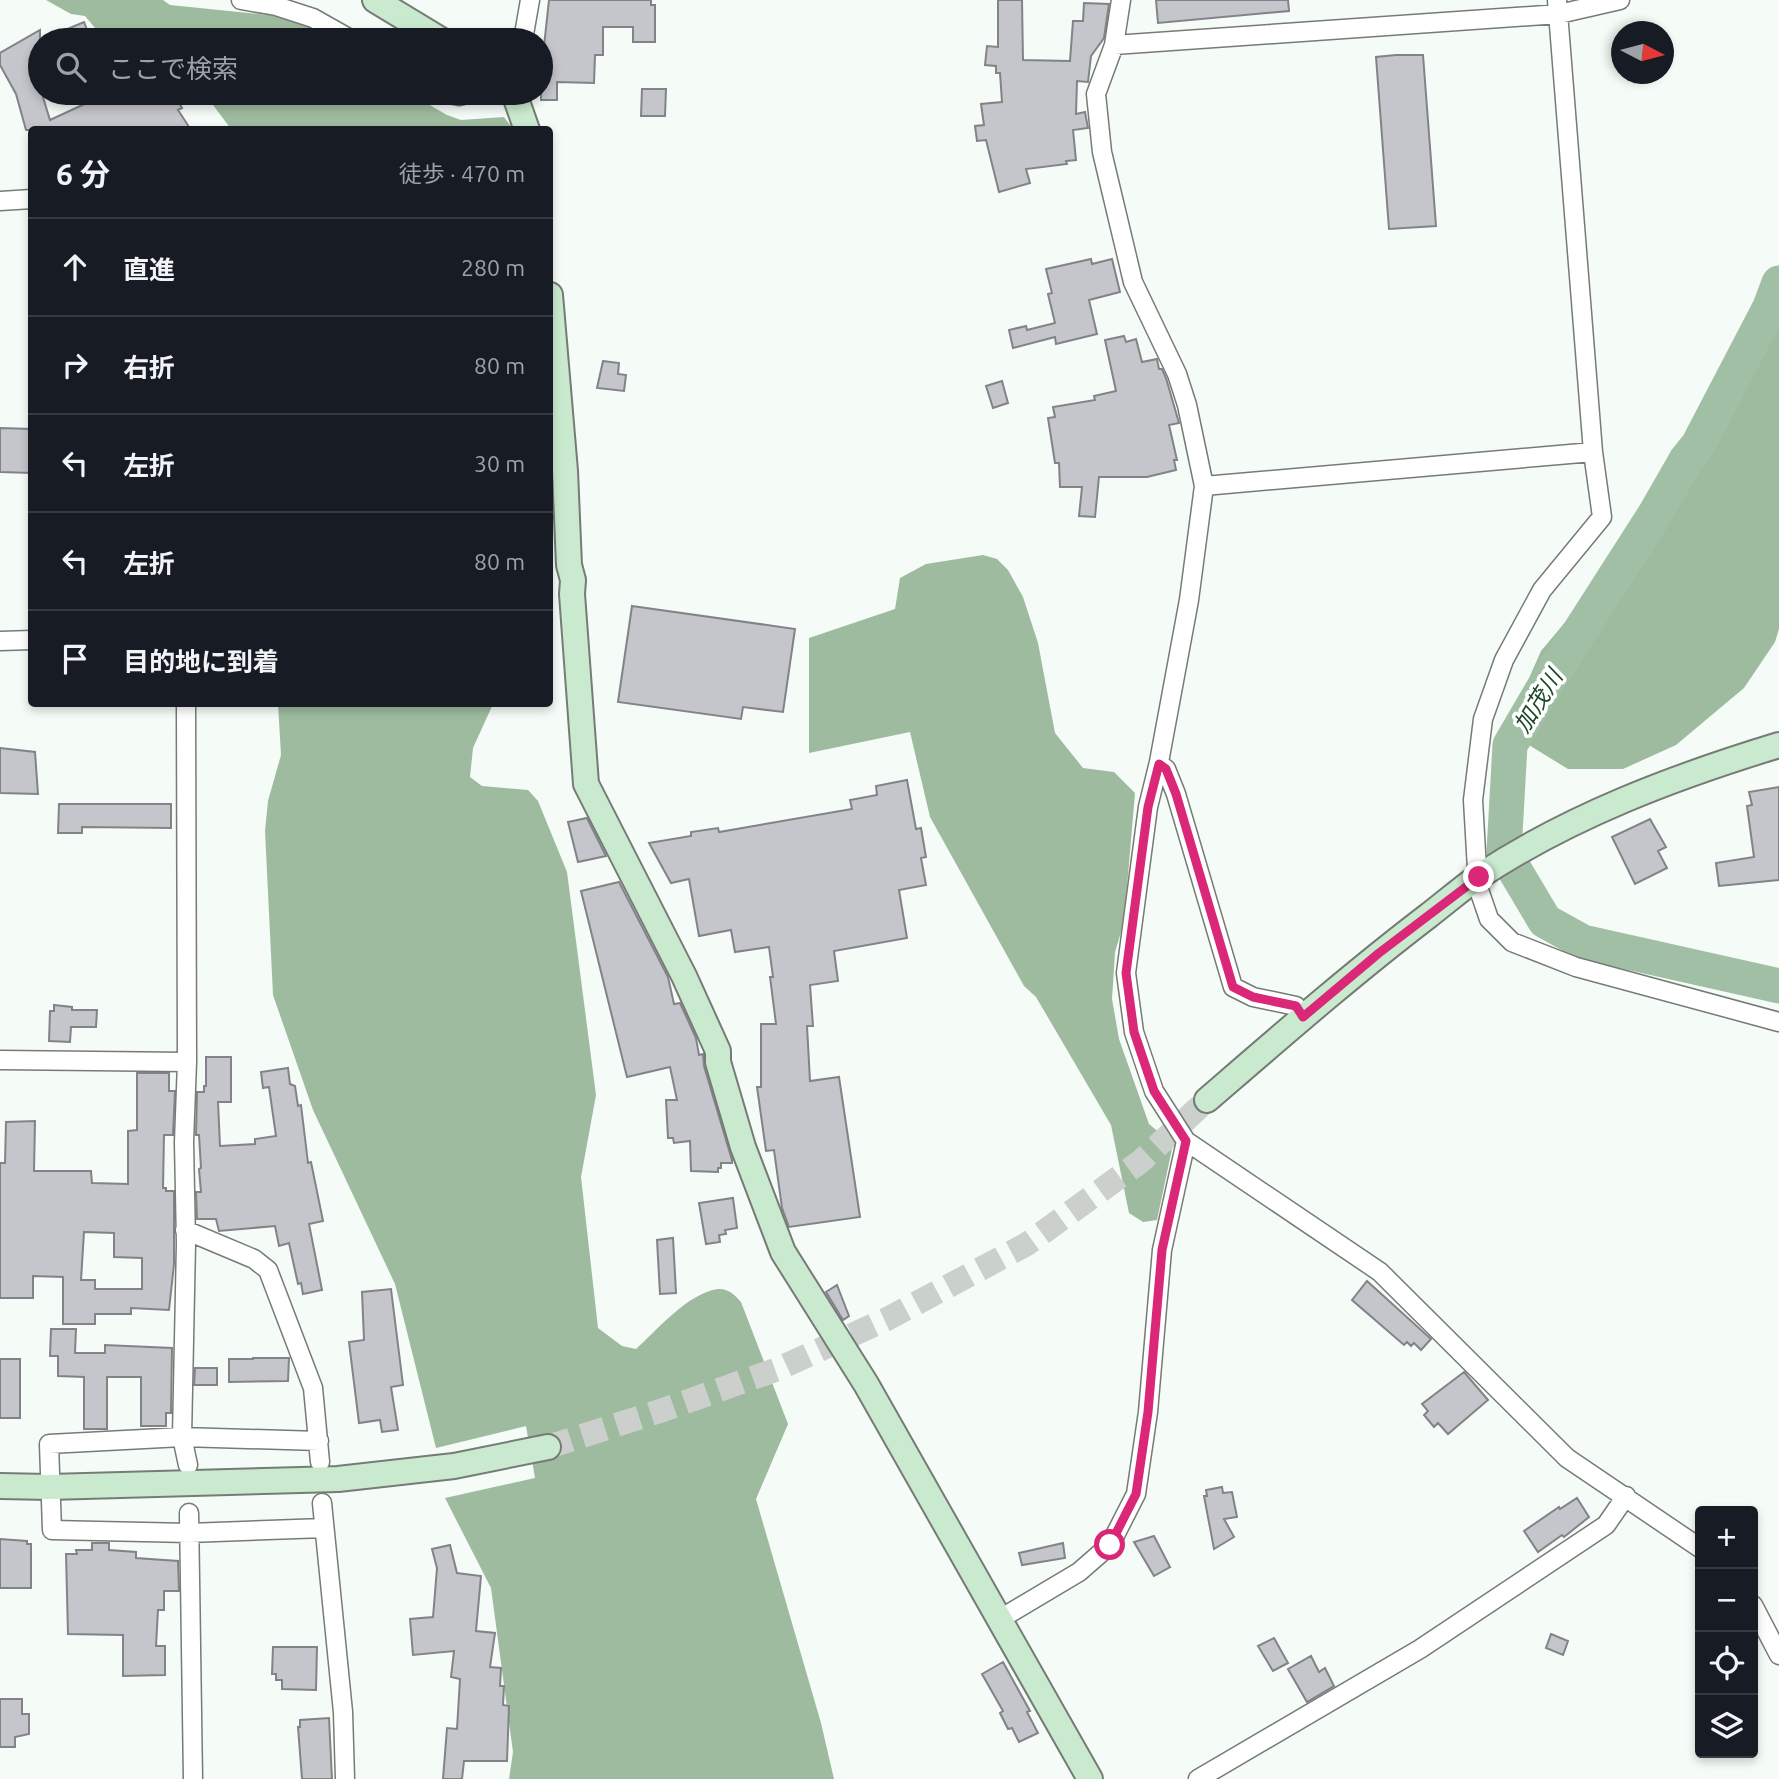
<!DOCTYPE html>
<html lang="ja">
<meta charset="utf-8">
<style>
body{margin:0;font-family:Ubuntu,"Noto Sans JP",sans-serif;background:#242831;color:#f1f3f6}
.controls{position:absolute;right:21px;bottom:21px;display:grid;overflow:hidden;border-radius:7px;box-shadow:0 4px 10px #0003}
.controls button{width:63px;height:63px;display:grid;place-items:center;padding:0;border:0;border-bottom:2px solid #363941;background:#171b24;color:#f1f3f6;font:35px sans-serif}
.compass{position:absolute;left:1611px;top:21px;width:63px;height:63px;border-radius:50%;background:#171b24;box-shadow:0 4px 10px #0003;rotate:96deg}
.stop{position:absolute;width:21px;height:21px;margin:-16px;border:5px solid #db2777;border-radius:50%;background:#fff}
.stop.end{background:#db2777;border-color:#fff;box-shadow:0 2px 7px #0008}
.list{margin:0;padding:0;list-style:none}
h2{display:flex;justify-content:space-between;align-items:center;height:91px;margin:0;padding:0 28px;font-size:30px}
h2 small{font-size:23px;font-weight:400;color:#9ea1a6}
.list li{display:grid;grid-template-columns:46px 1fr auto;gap:21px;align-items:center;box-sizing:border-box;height:98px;padding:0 28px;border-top:2px solid #363941}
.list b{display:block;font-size:26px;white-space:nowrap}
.list em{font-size:23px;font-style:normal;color:#9ea1a6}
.icon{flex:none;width:38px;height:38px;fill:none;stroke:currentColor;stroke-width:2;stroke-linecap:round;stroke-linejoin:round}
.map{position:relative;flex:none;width:1779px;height:1779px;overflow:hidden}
.search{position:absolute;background:#171b24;box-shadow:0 4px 10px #0003;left:28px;top:28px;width:525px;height:77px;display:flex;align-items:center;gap:18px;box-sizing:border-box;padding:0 24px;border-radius:38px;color:#9ea1a6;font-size:26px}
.panel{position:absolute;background:#171b24;box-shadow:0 4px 10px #0003;left:28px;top:126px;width:525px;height:581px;border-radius:7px}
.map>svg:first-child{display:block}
.forest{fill:#9ebba0}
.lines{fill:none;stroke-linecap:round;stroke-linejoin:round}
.river{stroke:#a1bfa4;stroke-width:35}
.building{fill:#c4c6cc;stroke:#828389;stroke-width:2;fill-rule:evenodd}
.secondary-tunnel{stroke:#cbd0cc;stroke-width:24;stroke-dasharray:24 12;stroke-linecap:butt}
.street-casing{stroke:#767b76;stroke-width:21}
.secondary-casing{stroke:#767b76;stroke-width:28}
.street{stroke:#fff;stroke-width:18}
.secondary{stroke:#c9eacf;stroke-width:24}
.route{stroke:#db2777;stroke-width:9}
.labels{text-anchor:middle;stroke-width:7;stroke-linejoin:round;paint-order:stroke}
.water-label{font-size:23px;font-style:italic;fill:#1b4824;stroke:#fff}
</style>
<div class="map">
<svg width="1779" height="1779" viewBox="0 0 1779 1779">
<rect width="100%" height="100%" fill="#f5fbf6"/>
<path class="forest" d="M46 0H163L170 5 287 17 314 29 329 40H105L85 16 71 14Z
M204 93H409L447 115 461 120 504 117 513 129H231Z
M1779 300V629L1775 642 1744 688 1676 745 1623 769H1568L1519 739 1515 710 1541 651 1700 461Z
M983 555 997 559 1008 570 1023 597 1038 643 1055 733 1083 768 1114 772 1135 793 1124 922 1115 952 1112 999 1119 1039 1149 1124 1173 1144 1157 1220 1143 1222 1129 1213 1111 1125 1036 997 1024 986 930 817 910 732 809 753V638L895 609 900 578 926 564Z
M278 704H493L473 748 470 777 482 786 528 790 538 801 567 872 596 1095 581 1177 598 1328 622 1346 636 1349C657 1330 688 1293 718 1289 728 1288 735 1295 741 1302L788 1424 756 1499 821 1723 834 1779H509L513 1752 491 1588 445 1498 535 1478 526 1426 436 1448 395 1284 313 1110 273 995 265 831 268 801 281 755Z"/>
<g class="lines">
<path class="river" d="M1779 283 1770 307 1698 445 1686 460 1655 514 1541 692 1510 745 1504 852 1545 921 1583 942 1779 986"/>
</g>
<path class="building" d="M549 0H651V5H655V42H633V27H603V55H595L594 83 557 82V100H541V46H544Z
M998 0H1022L1023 60 1070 61 1073 21H1083L1084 3 1109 4 1104 38 1091 56 1088 82 1077 81 1076 114 1085 112 1088 128 1073 130 1076 160 1066 161 1067 164 1026 169 1030 183 999 192 986 140 977 141 975 126 984 125 981 104 1002 102 1000 73H996V66L985 65 987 46 998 47Z
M1156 0H1288L1289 11 1158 23Z
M84 22 91 40H41Z
M40 30V69L35 71 50 120 91 101 86 93H174L182 108 178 110 191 130H26L16 94 0 65V53Z
M1396 55H1423L1436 226 1389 229 1376 57Z
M642 89H666L665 116H641Z
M1091 259 1092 264 1112 259 1120 292 1089 300 1097 334 1056 344 1055 337 1013 348 1009 330 1026 326 1027 330 1055 323 1048 294 1052 293 1046 269Z
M1124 336 1126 342 1136 339 1142 362 1157 359 1159 369H1162L1166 378 1179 423 1169 425 1177 460H1174L1176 470 1147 477H1099L1095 517 1079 516 1082 487H1060L1059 463H1055L1048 418 1055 417 1053 407 1095 400 1094 396 1116 391 1105 340Z
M603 361 619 363 618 374 626 375 624 391 597 388Z
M1002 381 1008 403 993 408 986 386Z
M0 428 32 429V473L0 472Z
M632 606 795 629 783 712 743 707 741 719 618 702Z
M0 748 35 752 38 794 0 793Z
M907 780 916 829 921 828 926 857 921 858 926 885 899 890 907 938 834 951 838 981 810 985 813 1026H807L810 1081 839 1077 860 1217 789 1227 782 1208 774 1150 766 1151 757 1087H761V1024H776L770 977H773L769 947 735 952 731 930 699 936 689 879 671 883 649 843 691 836V832L718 828 719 832 852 809 850 800 877 795 876 786Z
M1779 787V880L1719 886 1716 863 1754 857 1747 806 1752 805 1749 792Z
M59 804H171V828L82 827V833H58Z
M587 818 606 856 578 862 568 822Z
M1650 819 1666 847 1658 851 1667 868 1635 884 1612 837Z
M619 882 668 977 674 1004 680 1003 696 1038 699 1055 703 1054 704 1066 732 1160V1163H721V1168H718V1172L691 1171 690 1141 674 1143 673 1138H668L666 1100H677L670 1067 627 1077 581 891Z
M54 1005 72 1007V1010H97L96 1027H71L70 1042 49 1041 50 1011H54Z
M206 1057H231V1102H218L220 1146 255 1144V1139L276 1136 269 1087 263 1088 261 1072 288 1068 290 1084 295 1086 298 1106 301 1105 308 1163 311 1162 323 1221 309 1224 322 1290 303 1294 301 1283 298 1284 289 1243 279 1246 275 1226 219 1231 216 1219H197L196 1192H201L199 1169 201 1168 199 1135H196L197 1092H204V1086H206Z
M137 1073H169V1091H175L173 1135H164L163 1188H166V1191H174V1264L169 1310 131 1308V1314H95V1324H63V1277L33 1276V1298H0V1163H5L6 1122 35 1121 34 1171H91L92 1183 128 1184V1131L137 1130ZM84 1232 114 1233V1257L142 1258V1289H95V1280H81Z
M733 1198 737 1228 725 1230 726 1234 719 1235 720 1242 706 1244 699 1203Z
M673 1238 676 1293 660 1294 657 1240Z
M1367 1281 1431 1339 1421 1350 1414 1343 1411 1346 1407 1342 1404 1345 1352 1300Z
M837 1285 849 1316 843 1320 826 1292Z
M391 1289 403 1385 391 1387 398 1430 382 1432 380 1420 359 1423 349 1342 364 1340 362 1292Z
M51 1329H76L75 1353H105V1345L172 1348 171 1413H166V1426H141V1377H107V1429H84V1377L58 1376V1356H50Z
M253 1358H289L288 1381 229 1382V1359H253Z
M0 1359H20V1418H0Z
M195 1368H217V1385H194Z
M1464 1372 1488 1400 1448 1434 1438 1423 1434 1427 1424 1415 1428 1411 1422 1404Z
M1222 1487 1223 1493 1232 1492 1237 1517 1224 1519 1234 1537 1214 1549 1204 1496H1207L1206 1490Z
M1577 1498 1589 1517 1564 1537 1562 1535 1538 1552 1524 1531 1559 1507 1560 1509Z
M1154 1536 1170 1567 1154 1576 1134 1542Z
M0 1539 27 1541V1544H31V1588H0Z
M92 1543H109V1550L136 1552V1558L178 1561 179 1591H164V1610H158L156 1646H165V1675L123 1676V1635L68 1634 66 1554H77L76 1550H92Z
M1063 1543 1065 1558 1022 1565 1019 1553Z
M450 1545 457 1573 481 1576 476 1631 495 1633 490 1667 501 1668 500 1686H504L503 1705 509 1706 507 1761H464L462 1779H443L447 1728 457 1729 460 1679 451 1677 454 1651 413 1655 410 1619 433 1617 437 1568 432 1549Z
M1551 1634 1568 1641 1563 1655 1546 1648Z
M1274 1638 1288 1663 1273 1671 1258 1646Z
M273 1647H317L316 1690 282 1689V1680H276V1674H272Z
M1311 1656 1319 1672 1325 1668 1334 1686 1307 1702 1288 1669Z
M1003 1662 1030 1711 1027 1712 1038 1733 1019 1742 1012 1728 1008 1729 1000 1713 1003 1711 982 1674Z
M0 1699H22V1714H29V1734L15 1737V1747H0Z
M329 1718 332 1779H302L298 1727H300V1720Z"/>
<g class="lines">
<path class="secondary-tunnel" d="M548 1447 663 1410 778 1369 887 1319 1027 1244 1140 1162 1207 1100"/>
<defs>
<path id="street" d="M241 0 276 6 313 18 352 40
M1121 0 1114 45 1096 94 1102 152 1133 282 1177 374 1187 405 1204 486 1189 600 1159 762 1148 807 1126 973 1134 1032 1154 1091 1186 1141 1380 1272 1567 1458 1700 1548
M1557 0 1593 452 1602 517 1542 590 1504 660 1483 719 1473 800 1478 887 1489 919 1512 942 1576 967 1779 1022
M523 40 530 0
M1114 45 1559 14 1620 0
M444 93 459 96 471 93
M0 201 32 199
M1204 486 1593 452
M0 641 32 640
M186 704 187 1062 184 1142 186 1243 182 1437 188 1465
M1159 764 1166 769 1176 794 1233 987 1253 997 1296 1006 1303 1017
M0 1060 187 1062
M185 1230 254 1259 268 1270 313 1388 320 1462
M319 1441 182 1437 49 1444 52 1530 189 1533 324 1528
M322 1503 343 1712 345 1779
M189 1513 193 1779
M1753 1605 1779 1655
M1000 1619 1079 1572 1110 1545 1136 1494 1148 1412 1162 1250 1186 1141
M1198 1779 1420 1649 1606 1525 1626 1496"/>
<path id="secondary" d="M375 0 441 40
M514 93 527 130
M550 295 565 471 569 565 573 580 572 594 586 784 684 976 718 1051V1062L743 1147 783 1252 866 1384 1090 1779
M1207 1100C1280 1037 1352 974 1428 916 1445 903 1461 889 1478 877 1570 816 1674 777 1779 745
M0 1486 49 1487 338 1479 454 1466 548 1447"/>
</defs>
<use href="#street" class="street-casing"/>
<use href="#secondary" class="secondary-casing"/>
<use href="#street" class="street"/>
<use href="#secondary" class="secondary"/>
</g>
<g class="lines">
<path class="route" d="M1110 1545 1136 1494 1148 1412 1162 1250 1186 1141 1154 1091 1134 1032 1126 973 1148 807 1159 764 1166 769 1176 794 1233 987 1253 997 1296 1006 1303 1017 1379 953 1479 877"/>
</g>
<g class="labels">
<g class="water-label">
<text transform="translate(1538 701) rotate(-58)" y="8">加茂川</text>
</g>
</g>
</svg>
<div class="controls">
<button>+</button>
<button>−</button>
<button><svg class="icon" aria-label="locate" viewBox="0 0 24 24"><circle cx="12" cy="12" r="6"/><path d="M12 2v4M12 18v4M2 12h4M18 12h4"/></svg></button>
<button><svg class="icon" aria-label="layers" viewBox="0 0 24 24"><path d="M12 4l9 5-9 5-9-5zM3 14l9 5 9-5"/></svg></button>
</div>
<svg class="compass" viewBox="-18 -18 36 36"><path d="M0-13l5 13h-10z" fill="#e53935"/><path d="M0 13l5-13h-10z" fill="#9ea1a6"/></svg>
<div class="stop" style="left:1110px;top:1545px"></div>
<div class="stop end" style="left:1479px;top:877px"></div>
<div class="search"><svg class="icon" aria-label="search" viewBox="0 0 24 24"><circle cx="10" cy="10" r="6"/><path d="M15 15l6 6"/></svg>ここで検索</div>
<section class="panel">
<h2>6 分<small>徒歩 · 470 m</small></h2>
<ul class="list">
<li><svg class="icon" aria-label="ahead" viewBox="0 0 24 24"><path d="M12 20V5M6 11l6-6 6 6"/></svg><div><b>直進</b></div><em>280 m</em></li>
<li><svg class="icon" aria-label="right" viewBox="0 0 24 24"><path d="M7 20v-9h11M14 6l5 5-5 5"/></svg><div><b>右折</b></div><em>80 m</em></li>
<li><svg class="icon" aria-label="left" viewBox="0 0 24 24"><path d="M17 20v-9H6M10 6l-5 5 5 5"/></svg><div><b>左折</b></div><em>30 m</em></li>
<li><svg class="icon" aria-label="left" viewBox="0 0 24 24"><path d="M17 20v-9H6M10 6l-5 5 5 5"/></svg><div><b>左折</b></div><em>80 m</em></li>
<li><svg class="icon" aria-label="arrive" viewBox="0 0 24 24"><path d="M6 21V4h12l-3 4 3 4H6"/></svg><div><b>目的地に到着</b></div></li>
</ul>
</section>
</div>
